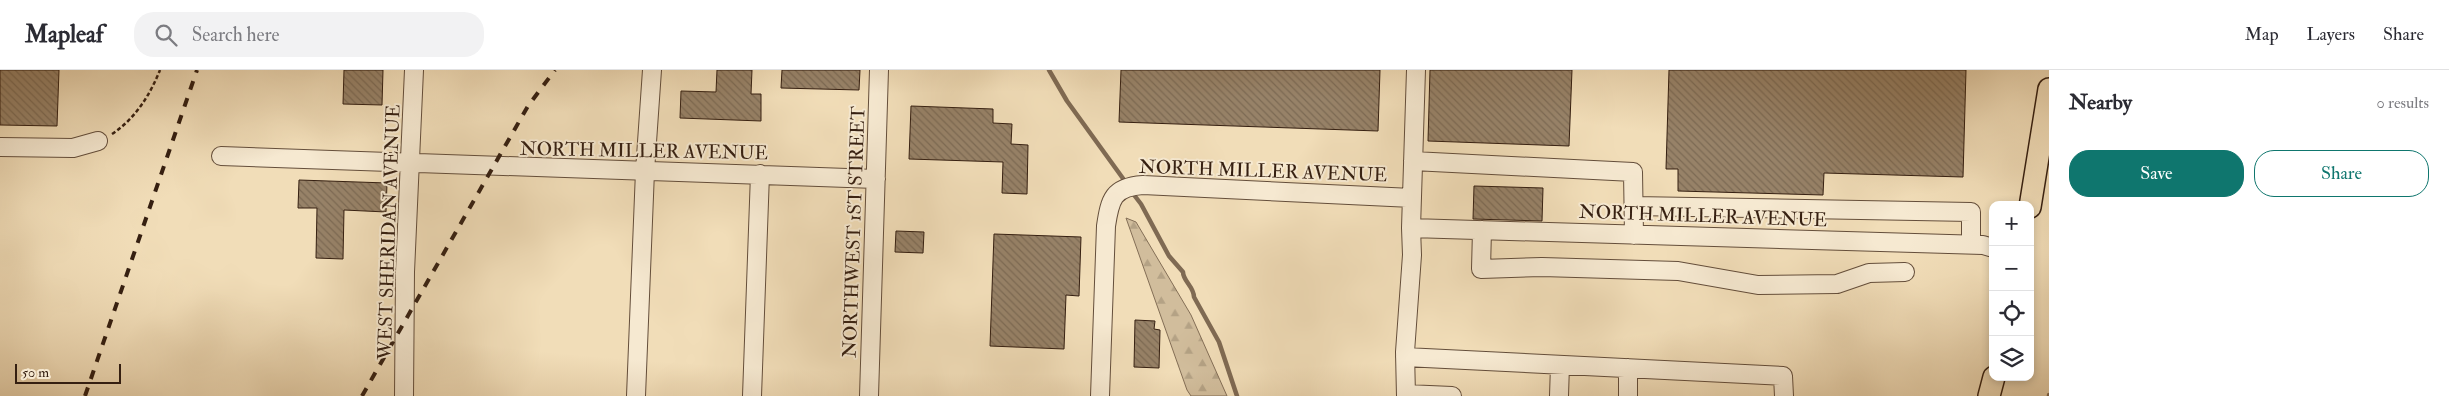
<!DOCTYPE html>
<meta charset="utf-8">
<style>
body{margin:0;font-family:"IM FELL Double Pica",serif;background:#f2f2f3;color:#2b2b33}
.controls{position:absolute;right:15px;bottom:15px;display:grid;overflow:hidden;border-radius:10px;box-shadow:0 2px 8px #0003}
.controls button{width:45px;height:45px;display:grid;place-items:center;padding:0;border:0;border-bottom:1px solid #e1e1e2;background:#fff;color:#2b2b33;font:25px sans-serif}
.scale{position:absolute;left:15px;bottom:12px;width:106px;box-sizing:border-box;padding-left:5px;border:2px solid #351f11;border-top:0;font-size:14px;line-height:18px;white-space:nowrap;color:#351f11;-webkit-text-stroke:4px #f6e9d1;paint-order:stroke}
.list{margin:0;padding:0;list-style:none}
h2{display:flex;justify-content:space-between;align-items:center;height:65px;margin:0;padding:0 20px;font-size:21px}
h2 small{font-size:16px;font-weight:400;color:#7c7c81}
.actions{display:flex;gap:10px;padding:15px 20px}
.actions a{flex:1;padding:11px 0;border:1px solid #0f766e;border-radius:20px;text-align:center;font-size:18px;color:#0f766e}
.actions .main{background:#0f766e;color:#fff}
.icon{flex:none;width:28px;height:28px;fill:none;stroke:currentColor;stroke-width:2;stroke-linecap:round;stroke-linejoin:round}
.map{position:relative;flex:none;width:2049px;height:326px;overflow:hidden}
header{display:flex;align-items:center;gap:30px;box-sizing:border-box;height:70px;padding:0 25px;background:#fff;border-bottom:1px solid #e1e1e2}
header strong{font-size:24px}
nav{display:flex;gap:28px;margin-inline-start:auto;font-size:18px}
.search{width:350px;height:45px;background:#f2f2f3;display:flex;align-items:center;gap:12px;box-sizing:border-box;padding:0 18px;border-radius:20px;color:#7c7c81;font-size:19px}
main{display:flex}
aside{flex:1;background:#fff}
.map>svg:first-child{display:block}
.forest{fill:url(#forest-firs);stroke:#836e56}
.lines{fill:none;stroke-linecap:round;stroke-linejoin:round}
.stream{stroke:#7f6a53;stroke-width:4.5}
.building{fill:url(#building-back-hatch);stroke:#351f11}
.minor-casing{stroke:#644e3b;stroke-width:20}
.major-casing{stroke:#351f11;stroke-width:24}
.path{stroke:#351f11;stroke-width:2.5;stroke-dasharray:4 2.5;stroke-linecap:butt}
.minor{stroke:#f6e9d1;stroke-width:18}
.major{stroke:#f1ddb8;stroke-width:21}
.rail{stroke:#351f11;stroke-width:4;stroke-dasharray:9 9;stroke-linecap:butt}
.labels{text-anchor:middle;stroke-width:4;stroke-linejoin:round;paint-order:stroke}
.street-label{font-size:19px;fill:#351f11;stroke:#f6e9d1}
</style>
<header>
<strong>Mapleaf</strong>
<div class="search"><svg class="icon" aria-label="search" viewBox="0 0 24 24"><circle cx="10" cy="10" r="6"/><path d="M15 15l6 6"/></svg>Search here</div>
<nav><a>Map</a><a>Layers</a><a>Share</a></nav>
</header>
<main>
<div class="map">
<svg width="2049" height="326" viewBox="0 0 2049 326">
<defs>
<pattern id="forest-firs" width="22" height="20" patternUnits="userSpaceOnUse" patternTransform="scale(1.25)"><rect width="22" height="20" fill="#d1bd9c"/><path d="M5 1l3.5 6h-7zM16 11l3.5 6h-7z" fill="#b4a285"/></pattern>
<pattern id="building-back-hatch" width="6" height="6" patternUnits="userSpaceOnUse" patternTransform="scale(1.25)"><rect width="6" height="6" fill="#978268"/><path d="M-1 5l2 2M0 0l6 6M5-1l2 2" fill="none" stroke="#7c6a54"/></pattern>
</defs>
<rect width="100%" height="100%" fill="#f1ddb8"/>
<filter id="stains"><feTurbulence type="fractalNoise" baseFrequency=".004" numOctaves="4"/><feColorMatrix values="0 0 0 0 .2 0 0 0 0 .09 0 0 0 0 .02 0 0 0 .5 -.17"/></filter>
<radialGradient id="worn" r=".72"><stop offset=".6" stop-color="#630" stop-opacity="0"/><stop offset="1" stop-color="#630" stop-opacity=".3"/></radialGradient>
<path class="forest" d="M1126 148 1136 152 1191 245 1227 326H1191L1187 320Z"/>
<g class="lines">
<path class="stream" d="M1049 0 1067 31 1127 114
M1131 121 1141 134 1169 186 1183 202C1183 211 1194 217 1194 227L1219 272 1237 326
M2049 326V325"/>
</g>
<path class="building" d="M0 0H59L57 56 0 55Z
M344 0H383L382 35 343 34Z
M717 0H752L751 24H761V51L680 48 681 21 716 22Z
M782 0H860L859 20 781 18Z
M1121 0H1380L1378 61 1119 52Z
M1430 0H1572L1569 76 1428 71Z
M1669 0H1966L1963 107 1824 103 1823 125 1678 121V99H1666Z
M911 36 993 39V53L1012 54 1011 74 1028 75 1027 124 1002 123 1003 92 909 89Z
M299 110 387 113 386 142 344 140 343 189 316 188 317 138H298Z
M1474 116 1543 118 1542 151 1473 149Z
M896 161 924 162 923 183 895 182Z
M994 164 1081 167 1079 226 1066 225 1064 279 990 276Z
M1135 250 1155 251 1154 259 1160 260 1159 298 1134 297Z"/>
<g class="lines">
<defs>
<path id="minor" d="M0 77 73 78 98 71
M221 86 876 109
M1413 91 1633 102 1634 165
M1634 136 1971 142V174
M1411 158 1983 175 1993 178
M1482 160 1481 199 1542 197 1678 201 1758 215 1837 214 1869 203 1905 202
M1405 287 1783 306 1784 326
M1406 324 1452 326
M404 326 405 202 414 0
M636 326 645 101 652 0
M752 326 760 104
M869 326 879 0
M1100 326 1106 156C1110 129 1113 117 1143 115L1412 128
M1406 326 1405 282 1412 185 1411 158 1416 0
M1559 326 1560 295
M1628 326V298"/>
<path id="major" d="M2030 137 2049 19
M1989 326 1994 307"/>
</defs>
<use href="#minor" class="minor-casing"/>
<use href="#major" class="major-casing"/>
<path class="path" d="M112 64C135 49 150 25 160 0"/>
<use href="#minor" class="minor"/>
<use href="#major" class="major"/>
<path class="rail" d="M85 326 197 0
M362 326 528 36 555 0"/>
</g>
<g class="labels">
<g class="street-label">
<text transform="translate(644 80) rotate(1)" y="7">NORTH MILLER AVENUE</text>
<text transform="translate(1263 100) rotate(2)" y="7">NORTH MILLER AVENUE</text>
<text transform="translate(1703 145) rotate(2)" y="7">NORTH MILLER AVENUE</text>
<text transform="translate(388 162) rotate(-88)" y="7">WEST SHERIDAN AVENUE</text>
<text transform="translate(853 162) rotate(-88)" y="7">NORTHWEST 1ST STREET</text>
</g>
</g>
<rect width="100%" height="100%" filter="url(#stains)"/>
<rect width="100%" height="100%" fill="url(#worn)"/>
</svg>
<div class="controls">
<button>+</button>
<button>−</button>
<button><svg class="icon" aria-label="locate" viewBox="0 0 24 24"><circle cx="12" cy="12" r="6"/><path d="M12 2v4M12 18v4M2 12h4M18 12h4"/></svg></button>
<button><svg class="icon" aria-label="layers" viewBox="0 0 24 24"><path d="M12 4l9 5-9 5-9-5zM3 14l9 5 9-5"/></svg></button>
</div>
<div class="scale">50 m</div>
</div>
<aside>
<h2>Nearby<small>0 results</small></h2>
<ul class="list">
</ul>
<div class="actions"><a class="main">Save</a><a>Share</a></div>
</aside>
</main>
